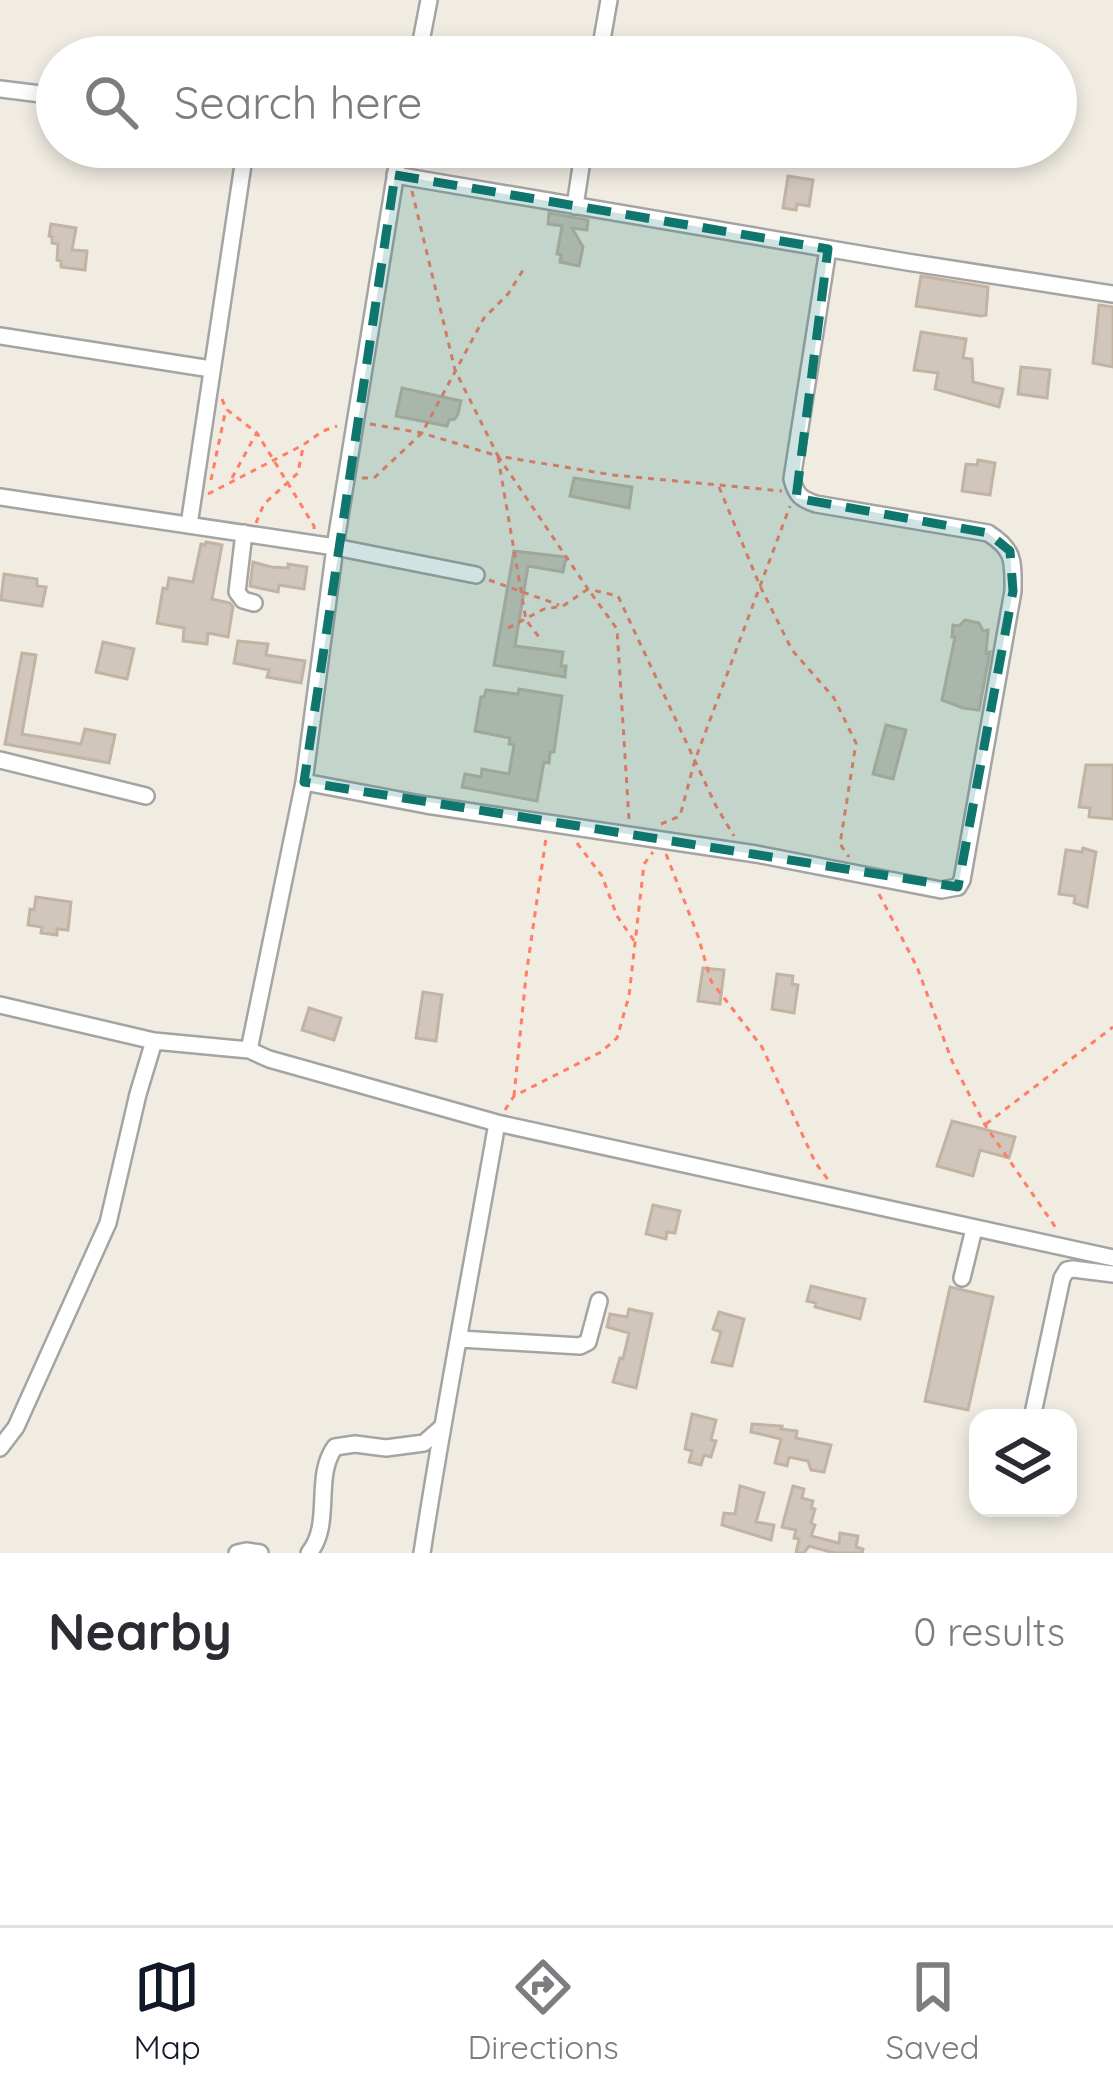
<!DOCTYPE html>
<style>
body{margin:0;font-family:Quicksand,sans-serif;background:#f2f2f3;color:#2b2b33}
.controls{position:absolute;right:36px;bottom:36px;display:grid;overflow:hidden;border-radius:24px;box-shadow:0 6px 18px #0003}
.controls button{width:108px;height:108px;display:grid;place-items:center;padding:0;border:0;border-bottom:3px solid #e1e1e2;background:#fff;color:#2b2b33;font:60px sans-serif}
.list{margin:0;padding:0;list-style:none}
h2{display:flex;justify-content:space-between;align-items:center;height:156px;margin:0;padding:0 48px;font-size:51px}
h2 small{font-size:39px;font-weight:400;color:#7c7c81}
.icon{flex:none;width:66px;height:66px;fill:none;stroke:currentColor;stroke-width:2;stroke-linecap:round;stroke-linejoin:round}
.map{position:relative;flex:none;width:1113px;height:1553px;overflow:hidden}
.search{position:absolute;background:#fff;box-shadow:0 6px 18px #0003;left:36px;right:36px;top:36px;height:132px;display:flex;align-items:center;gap:30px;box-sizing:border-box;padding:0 42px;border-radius:66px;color:#7c7c81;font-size:45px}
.sheet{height:372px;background:#fff}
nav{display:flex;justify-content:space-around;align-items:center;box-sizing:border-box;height:168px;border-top:3px solid #e1e1e2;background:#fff;font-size:33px;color:#7c7c81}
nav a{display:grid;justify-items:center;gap:6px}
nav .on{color:#111827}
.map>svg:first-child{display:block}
.building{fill:#d0c6bb;stroke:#c3b3a3;stroke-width:3}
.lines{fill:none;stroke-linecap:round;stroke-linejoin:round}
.street-casing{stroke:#a4a4a4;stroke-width:20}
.path{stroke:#ff7e64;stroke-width:3;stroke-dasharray:6 6;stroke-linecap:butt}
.street{stroke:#fff;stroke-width:15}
.marked{fill:#0f766e;fill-opacity:0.2;stroke:#0f766e;stroke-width:9;stroke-dasharray:24 15;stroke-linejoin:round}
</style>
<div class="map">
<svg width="1113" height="1553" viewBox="0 0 1113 1553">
<rect width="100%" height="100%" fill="#f0ece2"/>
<path class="building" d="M788 176 813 180 809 206 797 204 796 210 783 208Z
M549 213 588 220 587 230 572 228 583 247 579 266 560 262 561 255 557 254 562 226 548 224Z
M51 224 76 228 72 250 87 251 85 270 61 267V261L57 260 58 244 52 243V237L49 236Z
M921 276 988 287 986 315 981 316 916 306Z
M1099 305 1113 307V367L1093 363Z
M921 332 966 339 963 358 972 359 973 382 1003 389 999 407 935 389 938 373 914 370Z
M1021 367 1050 370 1047 398 1018 394Z
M402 388 461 401 458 414 455 419 449 420 447 426 396 416Z
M978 460 995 463 990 495 962 491 966 464 977 465Z
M574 478 632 487 629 508 570 496Z
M206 542 222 545 212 599 230 603 233 607 228 637 208 633 207 644 183 641 184 628 157 623 163 588 167 589 169 578 193 582 201 544 205 545Z
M514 551 566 557 563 572 528 566 515 646 563 652 561 666H566L565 677 494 665Z
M253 562 271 567 288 568V564L307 567 304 589 279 585 278 592 250 586Z
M4 574 37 579V586L46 587 42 606 1 600Z
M965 620 979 623 983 631 988 630 986 653 990 652 979 710 963 708 942 700 955 637H952L953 625 959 626Z
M238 641 268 644 266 655 305 661 301 683 267 677 269 670 234 663Z
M103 642 134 649 127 679 96 672Z
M22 653 36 655 22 734 81 744 85 729 115 735 109 763 5 744Z
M519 689 562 696 554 752H550L549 763 544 762 537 801 462 787 465 774 481 777 482 769 509 774 514 745 509 744 510 738 475 731 481 697H484L486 690 518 694Z
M886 725 906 730 893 779 873 774Z
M1086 765H1113V819L1089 817 1090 808 1079 807Z
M1083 848 1096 852 1087 907 1074 903 1075 896 1059 894 1066 850 1082 852Z
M36 897 71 902 68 930 57 929V935L41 933 42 927 28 925 30 909 34 910Z
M703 968 724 970 720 1004 698 1001Z
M777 974 793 976 792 984 798 985 794 1013 772 1009Z
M423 992 442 995 436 1041 416 1038Z
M309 1008 341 1018 334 1040 302 1030Z
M952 1121 1015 1137 1009 1158 980 1150 973 1176 937 1166Z
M653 1205 680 1211 675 1233 667 1232 666 1239 646 1234Z
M811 1286 865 1299 860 1319 815 1307 816 1303 807 1301Z
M950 1287 993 1297 968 1410 925 1401Z
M629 1309 652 1314 636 1388 613 1382 620 1358 623 1359 629 1333 607 1327 610 1314 627 1317Z
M719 1312 744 1319 732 1366 712 1362 721 1332 713 1329Z
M692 1414 716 1420 711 1440 716 1441 711 1457 704 1455 701 1465 689 1462 692 1451 685 1449Z
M752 1424 782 1426 781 1429 797 1431 796 1438 831 1445 824 1472 811 1470 808 1461 789 1457 787 1466 775 1463 781 1439 751 1432Z
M740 1486 764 1493 756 1522 774 1525 771 1540 722 1525 724 1513 735 1514Z
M793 1486 804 1489 802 1498 813 1501 811 1508 815 1509 811 1523 815 1525 811 1536 839 1543 840 1533 858 1536 856 1547 863 1549 862 1553H834L809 1546 804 1553H796L799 1539 794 1538 796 1530 782 1527Z"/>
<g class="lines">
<defs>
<path id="street" d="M418 57 429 0
M599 57 609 0
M0 89 57 96
M395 175 907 262 1113 294
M575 206 584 147
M0 336 211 369
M0 497 335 547 476 575
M189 525 244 158 240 147
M244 533 237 592 243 600 254 603
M0 760 146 796
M304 782 426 805 756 854 941 890 958 887 962 880 1013 591C1013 561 1015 550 988 533L816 504C801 499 796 495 792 479L828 249
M0 1005 154 1041
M249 1050 304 782 335 547 400 147
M962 1278 974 1229
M460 1339 580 1346 588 1342 599 1301
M1032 1418 1062 1278 1067 1270 1073 1269 1113 1274
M0 1448 16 1427 108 1223 138 1094 154 1041 249 1050 269 1059 497 1123 1113 1258
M237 1553 246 1551 260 1553
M309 1553C333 1524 313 1477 335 1447L355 1444 386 1448 424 1443 441 1428
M422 1553C444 1409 472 1267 497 1123"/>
</defs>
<use href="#street" class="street-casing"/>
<path class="path" d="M412 191 455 370 498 456 613 475 782 491
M222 399 226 409 257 433 314 526V531
M370 424 422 433 498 456 588 589 618 596 716 806 734 836
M498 457 526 620 539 637
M232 478 256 434
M362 478H374L422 433 484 318 508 294 525 267
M211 480 226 409
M719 487 760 586 792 650 834 698 856 743 840 844 849 857
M208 494 303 445 323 431 337 426
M256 523 264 504 298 473 303 447
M489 580 559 605
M508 628 544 609 563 606 588 589 617 629 629 819
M661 824 680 816 695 760 790 506
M577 843 602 876 617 916 635 942
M666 854 698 936 711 981 762 1047 815 1162 829 1181
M879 894 917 967 952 1061 985 1125 1056 1228
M514 1096 526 976 546 838
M505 1110 514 1096 601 1052 617 1038 629 996 644 864 653 852
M986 1124 1113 1027"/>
<use href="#street" class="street"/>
</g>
<path class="marked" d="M395 175 828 249 796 498 988 533 1010 551 1013 591 958 887 304 782Z"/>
</svg>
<div class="controls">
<button><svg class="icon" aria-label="layers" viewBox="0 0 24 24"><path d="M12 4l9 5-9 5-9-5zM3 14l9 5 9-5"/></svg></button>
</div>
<div class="search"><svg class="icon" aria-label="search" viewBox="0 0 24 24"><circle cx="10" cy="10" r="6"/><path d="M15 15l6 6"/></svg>Search here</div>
</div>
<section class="sheet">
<h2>Nearby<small>0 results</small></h2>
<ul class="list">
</ul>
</section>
<nav>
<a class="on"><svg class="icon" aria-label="map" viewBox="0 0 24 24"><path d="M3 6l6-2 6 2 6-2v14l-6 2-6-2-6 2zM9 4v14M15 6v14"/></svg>Map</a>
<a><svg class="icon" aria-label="directions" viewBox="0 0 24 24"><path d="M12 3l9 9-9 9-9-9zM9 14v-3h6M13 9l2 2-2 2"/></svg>Directions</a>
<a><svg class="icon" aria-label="saved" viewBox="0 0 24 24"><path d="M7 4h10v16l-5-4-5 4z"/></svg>Saved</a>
</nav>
